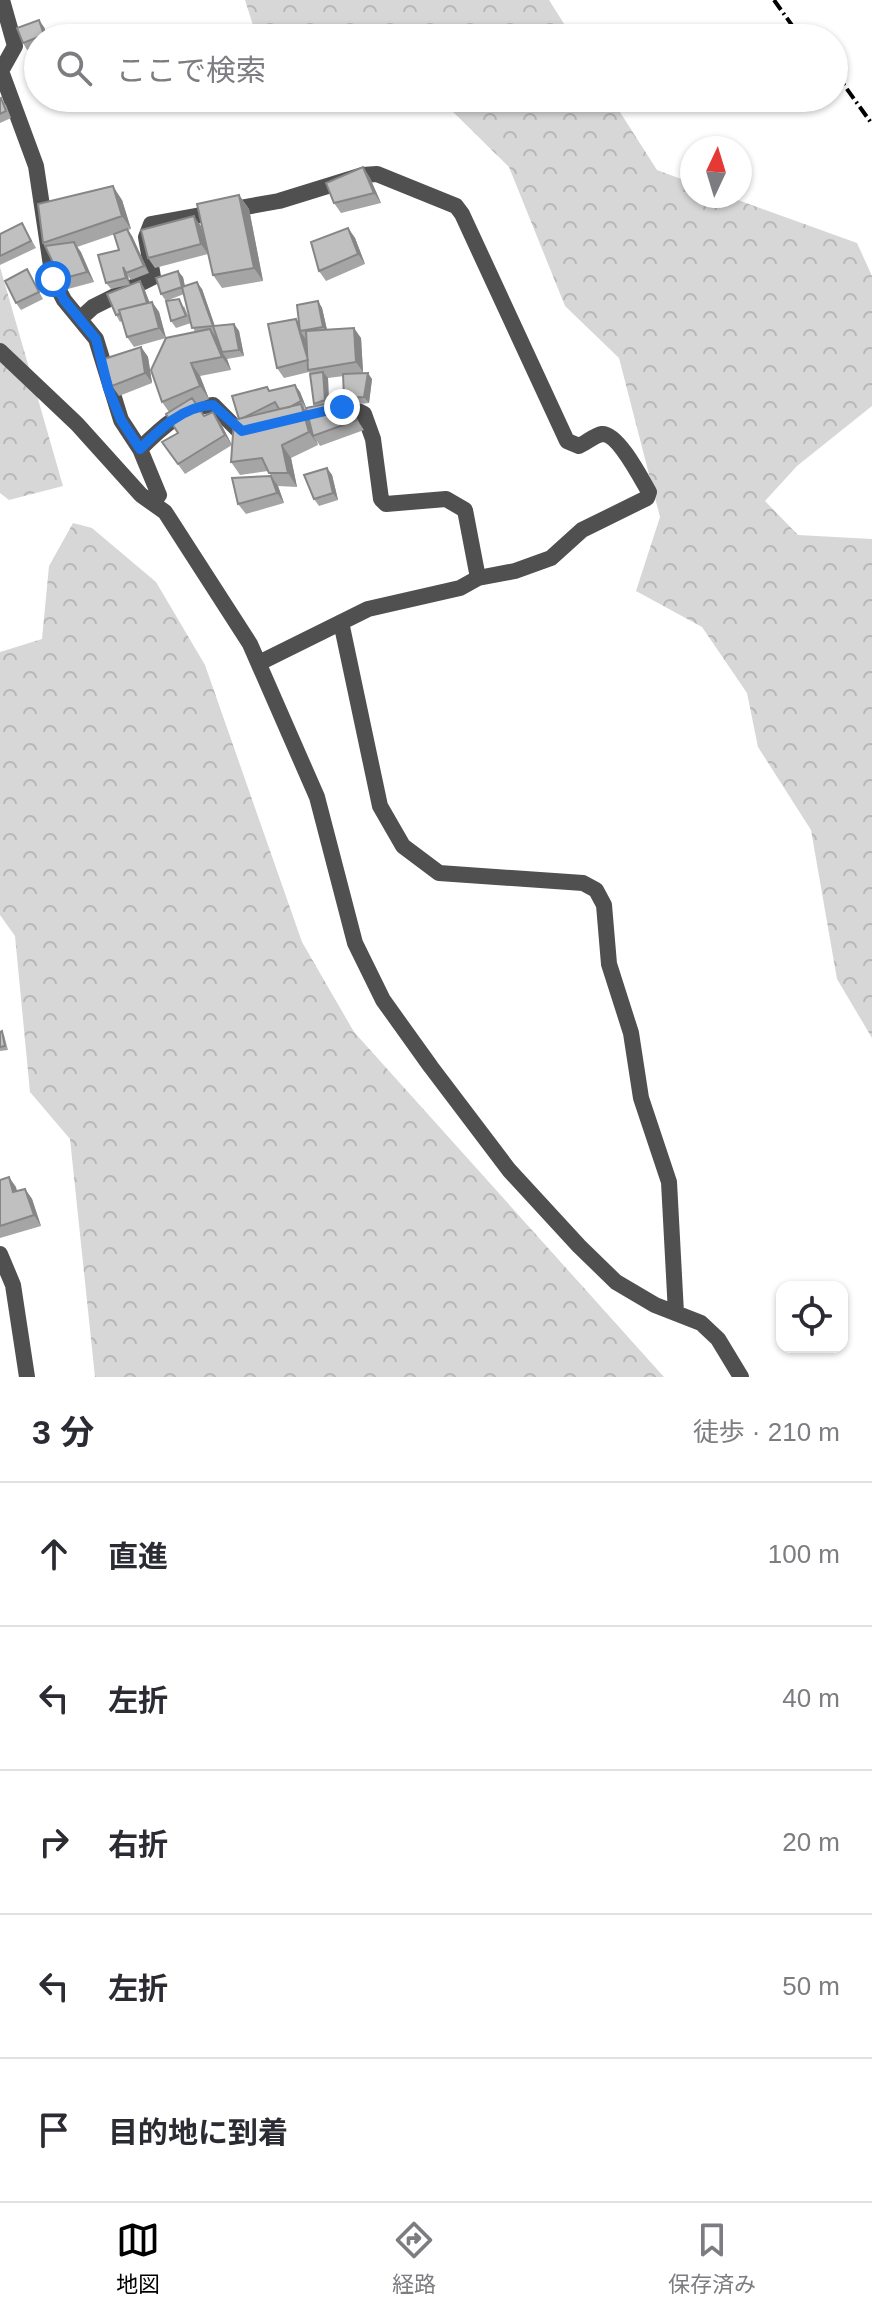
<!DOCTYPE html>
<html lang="ja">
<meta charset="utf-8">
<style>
body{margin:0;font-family:Arial,"Noto Sans JP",sans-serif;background:#f2f2f3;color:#2b2b33}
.controls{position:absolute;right:24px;bottom:24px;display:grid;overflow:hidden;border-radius:16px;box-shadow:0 2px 6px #0004}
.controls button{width:72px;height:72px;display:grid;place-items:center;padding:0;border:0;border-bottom:2px solid #e1e1e2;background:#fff;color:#2b2b33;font:40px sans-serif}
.compass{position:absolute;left:680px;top:136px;width:72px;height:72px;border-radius:50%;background:#fff;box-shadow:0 2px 6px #0004;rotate:4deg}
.stop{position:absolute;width:24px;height:24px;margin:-18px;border:6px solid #1a73e8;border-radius:50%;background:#fff}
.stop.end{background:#1a73e8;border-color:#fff;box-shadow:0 2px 8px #0008}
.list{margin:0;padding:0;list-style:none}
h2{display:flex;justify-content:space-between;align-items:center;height:104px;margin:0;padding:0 32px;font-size:34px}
h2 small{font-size:26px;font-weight:400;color:#7c7c81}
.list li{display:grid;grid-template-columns:52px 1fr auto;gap:24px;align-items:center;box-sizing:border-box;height:144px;padding:0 32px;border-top:2px solid #e1e1e2}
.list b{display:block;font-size:30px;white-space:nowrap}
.list em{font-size:26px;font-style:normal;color:#7c7c81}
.icon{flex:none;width:44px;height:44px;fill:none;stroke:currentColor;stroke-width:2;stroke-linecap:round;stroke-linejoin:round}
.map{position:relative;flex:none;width:872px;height:1377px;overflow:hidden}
.search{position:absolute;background:#fff;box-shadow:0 2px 6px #0004;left:24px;right:24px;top:24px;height:88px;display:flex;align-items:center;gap:20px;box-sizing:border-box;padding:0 28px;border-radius:44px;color:#7c7c81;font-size:30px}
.sheet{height:824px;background:#fff}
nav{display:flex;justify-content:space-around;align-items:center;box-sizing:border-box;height:112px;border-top:2px solid #e1e1e2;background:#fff;font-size:22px;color:#7c7c81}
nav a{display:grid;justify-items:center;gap:4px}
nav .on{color:#000}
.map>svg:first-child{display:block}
.forest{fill:url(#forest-crowns)}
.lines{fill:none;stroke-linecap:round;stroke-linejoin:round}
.minor{stroke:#505050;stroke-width:16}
.rail{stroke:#000;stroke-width:4;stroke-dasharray:12 4 2 4;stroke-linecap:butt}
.wall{fill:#a5a5a5}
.shaded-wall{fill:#868686}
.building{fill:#c0c0c0;stroke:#868686;stroke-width:2}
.route{stroke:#1a73e8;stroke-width:10}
</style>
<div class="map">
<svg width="872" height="1377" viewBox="0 0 872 1377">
<defs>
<pattern id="forest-crowns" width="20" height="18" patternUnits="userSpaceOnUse" patternTransform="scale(2)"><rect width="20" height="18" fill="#d7d7d7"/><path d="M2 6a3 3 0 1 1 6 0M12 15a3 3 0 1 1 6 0" fill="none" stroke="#b7b7b7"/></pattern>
</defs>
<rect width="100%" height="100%" fill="#fff"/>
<path class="forest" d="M245 0H549L573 38H257Z
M423 98H611L657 170 692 183V196H727L857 243 872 276V406L797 466 765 501 798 535 872 539V1038L837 979 811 830 758 747 747 693 702 627 636 591 660 517 619 358 565 306 509 167 447 106Z
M0 267 63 486 9 500 0 493Z
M73 523 92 528 156 582 205 665 302 942 354 1032 664 1377H95L70 1139 30 1092 15 936 0 915V652L42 639 49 566Z"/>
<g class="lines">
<path class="minor" d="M2 0 15 46 1 71 36 166 53 279 64 300 96 339 121 420 140 449 159 495 153 501
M81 318 93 307 153 277 146 237 151 224 279 201 363 175 377 174 456 206 462 214 567 441 579 446C586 443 595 435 602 434 618 433 642 480 649 492L647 498 582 530 551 558 515 571 478 578 460 588 368 609 259 663
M0 351 77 424 141 495 165 512 250 644 317 797 355 943 383 1000 431 1067 509 1170 579 1246 616 1282 655 1305 701 1323 718 1339 741 1377
M330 409 350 407 364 414 373 439 381 499 386 504 446 499 465 510 478 578
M140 449C160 429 184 406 213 405L237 429H250
M341 622 380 806 403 846 439 873 583 883 596 890 604 905 609 964 631 1033 641 1098 669 1182 676 1313
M0 1254 13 1285 27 1377"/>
<path class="rail" d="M774 0 801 38
M834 71 872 124"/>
</g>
<path class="wall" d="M44 27 48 38H38V46L27 50 23 43Z
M0 99 6 105 11 118 0 123Z
M363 167 370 178 381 203 341 213 334 203Z
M239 195 249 209 263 281 222 288 213 275 208 254 155 268 148 258 201 226 207 247Z
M122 200 131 229 128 230 132 236 149 273 131 280 128 276 130 285 140 281 144 288 150 303 152 302 159 312 166 338 134 347 127 337 122 321 120 322 116 315 128 285 111 289 106 283 119 250 115 234 77 247 94 282 68 289 61 279 43 243Z
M22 223 36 248 0 265V234Z
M348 228 355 238 365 264 326 281 319 271Z
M27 269 43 299 21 310 16 303Z
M183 277 185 286 202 289 215 326 234 324 239 331 244 356 227 359 231 370 200 376 209 399 196 404 204 416 220 422 232 445 185 474 162 442 178 433 169 412 162 402 195 332 191 323 176 328 171 321 184 306 191 322 184 294 166 301 161 294Z
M318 301 322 308 327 330 361 338 363 372 372 379 369 403 349 405 344 398V376L328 378 329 403 344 400 364 430 320 446 317 441 318 445 291 458 297 487 278 486 284 503 246 514 238 504 271 476 268 471 240 475 231 462 239 419 270 391 295 385 300 392 306 407 304 408 307 413 315 406 314 404 310 374 309 372 284 378 277 368 296 319 300 325Z
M141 347 148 357 152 383 119 396 112 386Z
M327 468 332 475 338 500 319 506 314 499Z
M0 1032 4 1035 8 1050 0 1051Z
M9 1177 17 1191 25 1189 32 1199 41 1226 0 1238V1180Z"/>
<path class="shaded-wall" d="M39 20 44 27 48 38 44 35Z
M363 167 370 178 381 203 374 193Z
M113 186 122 200 131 229 122 216Z
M239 195 249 209 263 281 254 268Z
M194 216 201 226 208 254 201 244Z
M348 228 355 238 365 264 358 254Z
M127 229 132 236 149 273 144 266Z
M74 242 81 252 94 282 87 272Z
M123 267 128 276 130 285 126 278Z
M178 271 183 277 186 293 182 287Z
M140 281 144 288 152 310 147 303Z
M197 282 202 289 217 333 213 326Z
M318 301 322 308 328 334 323 327Z
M152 302 159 312 166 338 159 328Z
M296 319 303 329 300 331 305 338 315 370 308 360Z
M234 324 239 331 244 356 239 350Z
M354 328 361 338 363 372 356 362Z
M210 329 220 342 222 352 227 359 231 370 222 357Z
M141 347 148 357 152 383 145 373Z
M191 363 200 376 209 399 200 386Z
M323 372 328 378 329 407 325 400Z
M368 373 372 379 369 403 364 397Z
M295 385 300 392 306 407 301 401Z
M301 404 311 417 313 436 318 445 309 432Z
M213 412 220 422 232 445 225 435Z
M282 445 291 458 297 487 288 473Z
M327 468 332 475 338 500 333 493Z
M271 476 278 486 284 503 277 493Z
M9 1177 16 1187 20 1202 13 1192Z
M25 1189 32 1199 41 1226 34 1215Z"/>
<path class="building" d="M39 20 44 35 23 43 17 28Z
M1 98 6 111 0 114V99Z
M363 167 374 193 334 203 326 183Z
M113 186 122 216 43 243 38 204Z
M239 195 254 268 213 275 197 204Z
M194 216 201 244 148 258 141 230Z
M22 223 31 241 0 256V234Z
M348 228 358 254 319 271 311 242Z
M127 229 144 266 126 273 123 267 126 278 106 283 98 255 119 250 114 234Z
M74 242 87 272 61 279 45 246Z
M27 269 39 292 16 303 5 281Z
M178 271 182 287 161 294 156 278Z
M140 281 147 303 119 310 120 314 116 315 107 294Z
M197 282 213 326 192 328 182 287Z
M179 299 186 316 171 321 166 301Z
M318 301 323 327 300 331 297 305Z
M152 302 159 328 127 337 119 310Z
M296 319 308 360 277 368 268 324Z
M234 324 239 350 222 352 213 326Z
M354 328 356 362 308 370 306 331Z
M210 329 222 357 191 363 200 386 162 402 151 370 166 338Z
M141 347 145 373 112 386 104 359Z
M323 372 325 400 314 404 310 374Z
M368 373 364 397 344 398 343 374Z
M295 385 301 401 290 407 279 409 275 402 245 417 239 419 232 396 267 387 269 391Z
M192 398 204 416 213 412 225 435 178 464 162 442 178 433 166 414Z
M344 400 357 420 313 436 306 408Z
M301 404 309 432 282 445 288 473H269L262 458 231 462 234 420Z
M327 468 333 493 314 499 304 475Z
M271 476 277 493 238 504 232 478Z
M2 1031 5 1046 0 1047V1032Z
M9 1177 13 1192 25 1189 34 1215 0 1226V1180Z"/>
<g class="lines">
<path class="route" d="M53 279 64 300 96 339 108 388 121 420 140 449C160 429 183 406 213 405L242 431 342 407"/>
</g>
</svg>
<div class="controls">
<button><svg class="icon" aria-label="locate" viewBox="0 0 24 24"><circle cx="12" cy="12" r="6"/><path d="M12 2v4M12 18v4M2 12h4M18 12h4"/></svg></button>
</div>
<svg class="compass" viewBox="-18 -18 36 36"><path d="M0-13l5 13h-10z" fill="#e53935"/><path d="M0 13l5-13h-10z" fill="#7c7c81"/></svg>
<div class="stop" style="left:53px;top:279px"></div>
<div class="stop end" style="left:342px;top:407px"></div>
<div class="search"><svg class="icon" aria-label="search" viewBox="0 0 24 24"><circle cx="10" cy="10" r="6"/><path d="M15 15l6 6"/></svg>ここで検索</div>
</div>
<section class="sheet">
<h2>3 分<small>徒歩 · 210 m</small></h2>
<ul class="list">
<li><svg class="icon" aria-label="ahead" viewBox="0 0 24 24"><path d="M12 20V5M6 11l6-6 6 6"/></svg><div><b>直進</b></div><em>100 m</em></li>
<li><svg class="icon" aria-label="left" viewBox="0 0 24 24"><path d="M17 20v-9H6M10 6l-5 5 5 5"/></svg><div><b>左折</b></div><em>40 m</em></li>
<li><svg class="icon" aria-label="right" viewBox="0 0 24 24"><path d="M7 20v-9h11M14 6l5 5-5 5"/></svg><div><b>右折</b></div><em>20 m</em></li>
<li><svg class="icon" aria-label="left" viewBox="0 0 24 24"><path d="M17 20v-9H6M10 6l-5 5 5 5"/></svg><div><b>左折</b></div><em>50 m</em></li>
<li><svg class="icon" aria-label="arrive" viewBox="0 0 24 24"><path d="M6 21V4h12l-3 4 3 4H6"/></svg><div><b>目的地に到着</b></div></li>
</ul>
</section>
<nav>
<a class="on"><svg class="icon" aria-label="map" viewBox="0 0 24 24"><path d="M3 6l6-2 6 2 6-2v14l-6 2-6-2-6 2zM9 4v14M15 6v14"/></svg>地図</a>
<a><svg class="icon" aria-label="directions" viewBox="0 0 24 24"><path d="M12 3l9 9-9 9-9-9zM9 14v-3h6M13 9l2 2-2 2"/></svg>経路</a>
<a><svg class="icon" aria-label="saved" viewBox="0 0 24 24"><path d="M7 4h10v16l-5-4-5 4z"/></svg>保存済み</a>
</nav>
